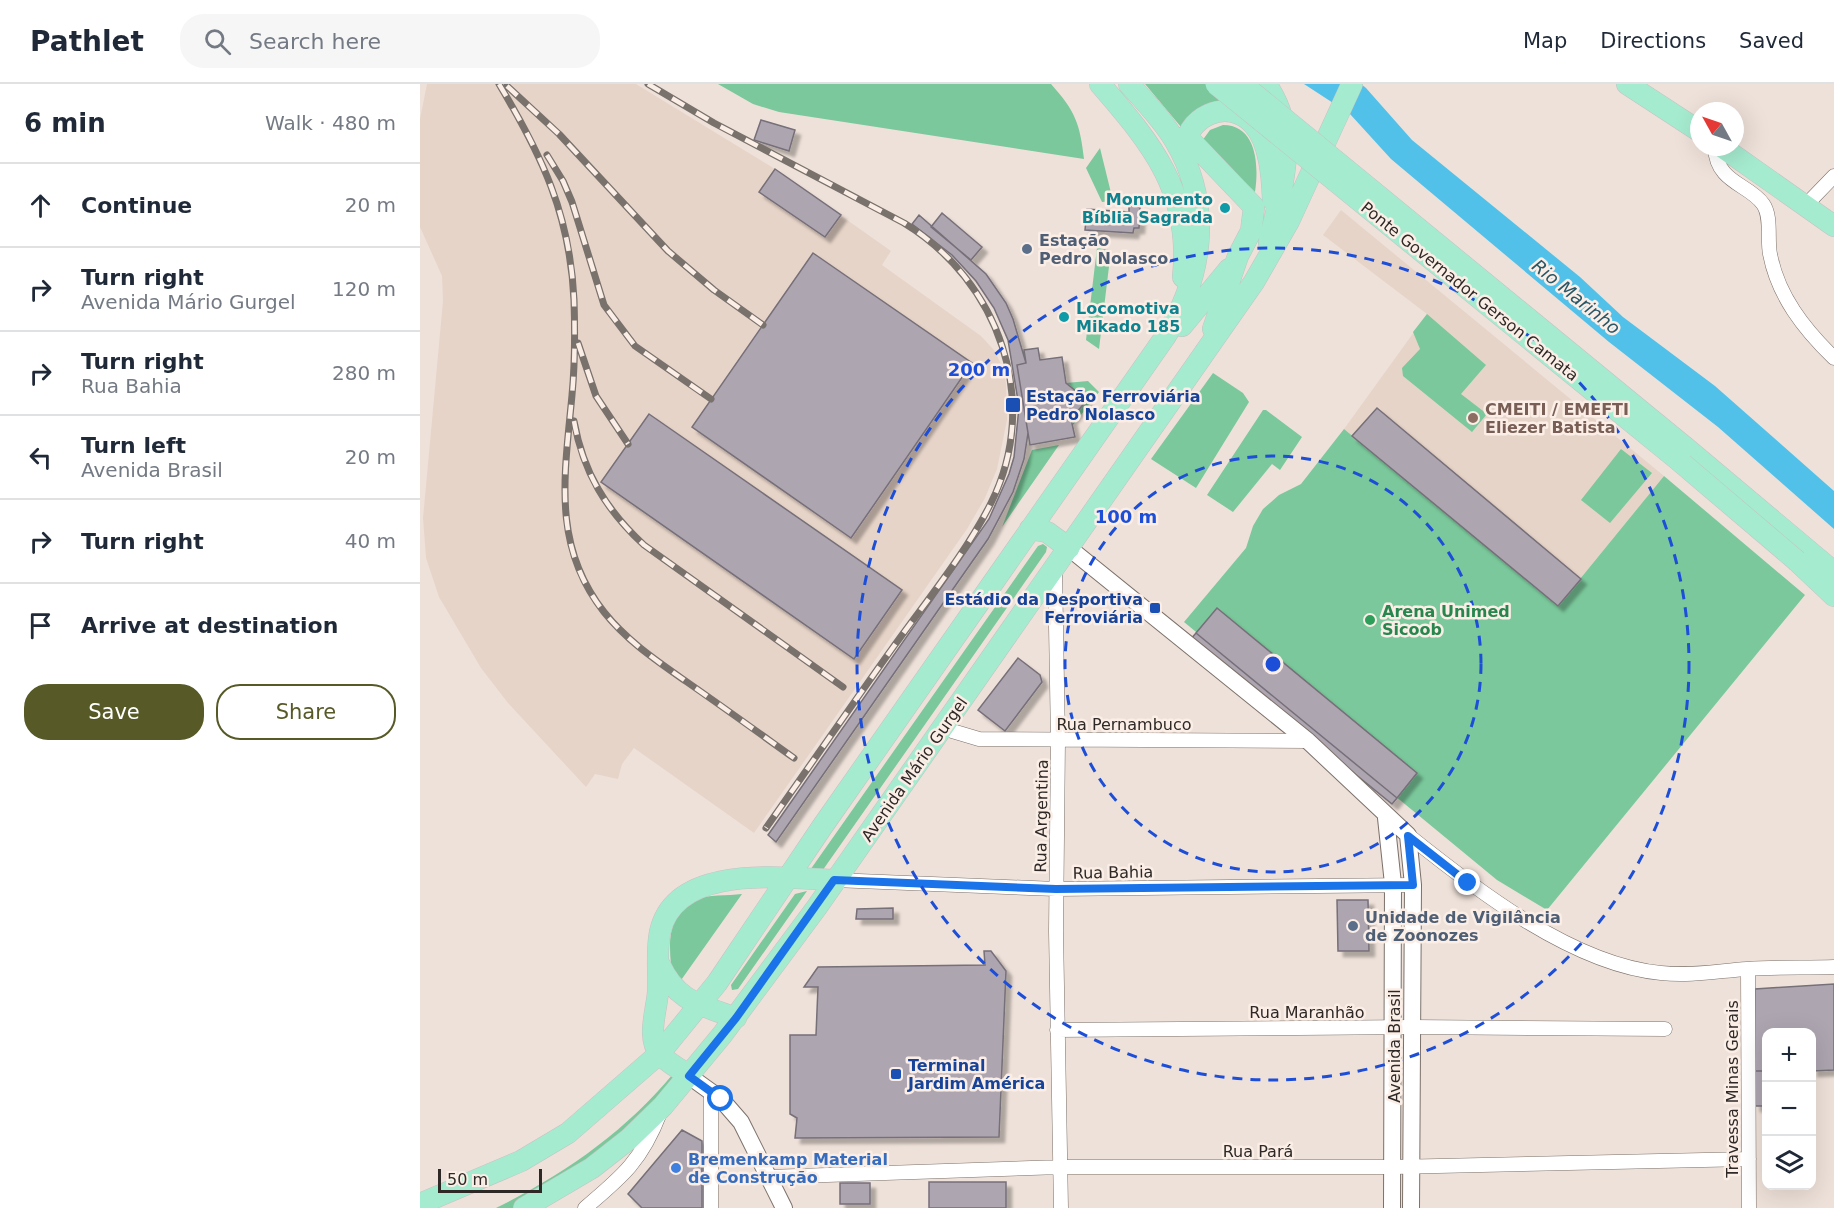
<!DOCTYPE html>
<meta charset="utf-8">
<style>
body{margin:0;font-family:"DejaVu Sans",sans-serif;background:#f6f6f7;color:#1f2937}
.controls{position:absolute;right:18px;bottom:18px;display:grid;overflow:hidden;border-radius:12px;box-shadow:0 6px 24px #0002}
.controls button{width:54px;height:54px;display:grid;place-items:center;padding:0;border:0;border-bottom:2px solid #e0e1e3;background:#fff;color:#1f2937;font:30px sans-serif}
.compass{position:absolute;left:1270px;top:18px;width:54px;height:54px;border-radius:50%;background:#fff;box-shadow:0 6px 24px #0002;rotate:310deg}
.scale{position:absolute;left:18px;bottom:15px;width:104px;box-sizing:border-box;padding-left:6px;border:3px solid #2e2926;border-top:0;font-size:16px;line-height:21px;white-space:nowrap;color:#2e2926;-webkit-text-stroke:4px #fbeee6;paint-order:stroke}
.stop{position:absolute;width:18px;height:18px;margin:-14px;border:4px solid #1a73e8;border-radius:50%;background:#fff}
.stop.end{background:#1a73e8;border-color:#fff;box-shadow:0 2px 6px #0008}
.list{margin:0;padding:0;list-style:none}
h2{display:flex;justify-content:space-between;align-items:center;height:78px;margin:0;padding:0 24px;font-size:26px}
h2 small{font-size:20px;font-weight:400;color:#747a83}
.list li{display:grid;grid-template-columns:39px 1fr auto;gap:18px;align-items:center;box-sizing:border-box;height:84px;padding:0 24px;border-top:2px solid #e0e1e3}
.list b{display:block;font-size:22px;white-space:nowrap}
.list p{margin:0;font-size:20px;white-space:nowrap;color:#747a83}
.list em{font-size:20px;font-style:normal;color:#747a83}
.actions{display:flex;gap:12px;padding:18px 24px}
.actions a{flex:1;padding:14px 0;border:2px solid #575a27;border-radius:24px;text-align:center;font-size:21px;color:#575a27}
.actions .main{background:#575a27;color:#fff}
.icon{flex:none;width:33px;height:33px;fill:none;stroke:currentColor;stroke-width:2;stroke-linecap:round;stroke-linejoin:round}
.map{position:relative;flex:none;width:1414px;height:1124px;overflow:hidden}
header{display:flex;align-items:center;gap:36px;box-sizing:border-box;height:84px;padding:0 30px;background:#fff;border-bottom:2px solid #e0e1e3}
header strong{font-size:28px}
nav{display:flex;gap:33px;margin-inline-start:auto;font-size:21px}
.search{width:420px;height:54px;background:#f6f6f7;display:flex;align-items:center;gap:15px;box-sizing:border-box;padding:0 21px;border-radius:24px;color:#747a83;font-size:22px}
main{display:flex}
aside{flex:1;background:#fff}
.map>svg:first-child{display:block}
.built{fill:#e7d4c8}
.green{fill:#7ac89b}
.water{fill:#52c1e9}
.building{fill:#ada5b0;stroke:#766f79;stroke-width:1.5;filter:url(#shadow)}
.lines{fill:none;stroke-linecap:round;stroke-linejoin:round}
.minor-casing{stroke:#7c716a;stroke-width:15}
.tertiary-casing{stroke:#7c716a;stroke-width:18}
.primary-casing{stroke:#c4c3c2;stroke-width:22}
.minor{stroke:#fff;stroke-width:14}
.tertiary{stroke:#fff;stroke-width:16}
.primary{stroke:#a5ebd0;stroke-width:21}
.rail-casing{stroke:#79716c;stroke-width:7}
.rail{stroke:#fbeee6;stroke-width:4.5;stroke-dasharray:14;stroke-linecap:butt}
.primary-bridge-casing{stroke:#c4c3c2;stroke-width:22;stroke-linecap:butt}
.primary-bridge{stroke:#a5ebd0;stroke-width:21}
.route{stroke:#1a73e8;stroke-width:8}
.ring{fill:none;stroke:#1d4ed8;stroke-width:3;stroke-dasharray:10 8}
.culture-dot{fill:#0f9aa8;stroke:#fbeee6;stroke-width:2}
.service-dot{fill:#5c6f8a;stroke:#fbeee6;stroke-width:2}
.transit-dot{fill:#1a4fb4;stroke:#fbeee6;stroke-width:2}
.education-dot{fill:#8d6e63;stroke:#fbeee6;stroke-width:2}
.leisure-dot{fill:#2e9e5b;stroke:#fbeee6;stroke-width:2}
.shop-dot{fill:#3f7fe0;stroke:#fbeee6;stroke-width:2}
.labels{text-anchor:middle;stroke-width:5;stroke-linejoin:round;paint-order:stroke}
.culture-label{font-size:16px;font-weight:bold;fill:#0d838f;stroke:#fbeee6;text-anchor:end}
.service-label{font-size:16px;font-weight:bold;fill:#4e5e75;stroke:#fbeee6;text-anchor:start}
.street-label{font-size:16px;fill:#2e2926;stroke:#fbeee6}
.transit-label{font-size:16px;font-weight:bold;fill:#164399;stroke:#fbeee6;text-anchor:start}
.education-label{font-size:16px;font-weight:bold;fill:#785e54;stroke:#fbeee6;text-anchor:start}
.leisure-label{font-size:16px;font-weight:bold;fill:#27864d;stroke:#fbeee6;text-anchor:start}
.shop-label{font-size:16px;font-weight:bold;fill:#366cbe;stroke:#fbeee6;text-anchor:start}
.water-label{font-size:18px;font-style:italic;fill:#285768;stroke:#fbeee6}
.centre{fill:#1d4ed8;stroke:#fbeee6;stroke-width:3}
.ring-label{font-size:18px;text-anchor:middle;font-weight:bold;fill:#1d4ed8;stroke:#fbeee6;stroke-width:5;stroke-linejoin:round;paint-order:stroke}
</style>
<header>
<strong>Pathlet</strong>
<div class="search"><svg class="icon" aria-label="search" viewBox="0 0 24 24"><circle cx="10" cy="10" r="6"/><path d="M15 15l6 6"/></svg>Search here</div>
<nav><a>Map</a><a>Directions</a><a>Saved</a></nav>
</header>
<main>
<aside>
<h2>6 min<small>Walk · 480 m</small></h2>
<ul class="list">
<li><svg class="icon" aria-label="ahead" viewBox="0 0 24 24"><path d="M12 20V5M6 11l6-6 6 6"/></svg><div><b>Continue</b></div><em>20 m</em></li>
<li><svg class="icon" aria-label="right" viewBox="0 0 24 24"><path d="M7 20v-9h11M14 6l5 5-5 5"/></svg><div><b>Turn right</b><p>Avenida Mário Gurgel</p></div><em>120 m</em></li>
<li><svg class="icon" aria-label="right" viewBox="0 0 24 24"><path d="M7 20v-9h11M14 6l5 5-5 5"/></svg><div><b>Turn right</b><p>Rua Bahia</p></div><em>280 m</em></li>
<li><svg class="icon" aria-label="left" viewBox="0 0 24 24"><path d="M17 20v-9H6M10 6l-5 5 5 5"/></svg><div><b>Turn left</b><p>Avenida Brasil</p></div><em>20 m</em></li>
<li><svg class="icon" aria-label="right" viewBox="0 0 24 24"><path d="M7 20v-9h11M14 6l5 5-5 5"/></svg><div><b>Turn right</b></div><em>40 m</em></li>
<li><svg class="icon" aria-label="arrive" viewBox="0 0 24 24"><path d="M6 21V4h12l-3 4 3 4H6"/></svg><div><b>Arrive at destination</b></div></li>
</ul>
<div class="actions"><a class="main">Save</a><a>Share</a></div>
</aside>
<div class="map">
<svg width="1414" height="1124" viewBox="0 0 1414 1124">
<defs>
<filter id="shadow"><feDropShadow dx="5.5" dy="5.5" stdDeviation="1.5" flood-color="#0004"/></filter>
</defs>
<rect width="100%" height="100%" fill="#eee1d9"/>
<path class="built" d="M7 0H216L355 85 471 167 462 181 561 252 574 266 582 282 586 299 587 336 577 385 565 414 547 445 334 749 214 664 202 680 198 695 175 690 166 703 88 619 61 584 19 513 6 474 3 434 23 217 22 192 0 143V35Z
M921 126 1244 392 1138 522 924 345 1007 230 903 151Z"/>
<path class="green" d="M298 0H631C655 27 660 39 664 75L359 28 333 20Z
M725 0H786L807 17 761 43Z
M803 41C837 41 839 82 835 108L782 57 790 46Z
M680 64 693 117 682 118 666 84Z
M677 164 691 166 679 265 666 256Z
M1007 230 1066 281 1041 310 1067 330 1052 348 983 292 982 284 1000 265 993 248Z
M793 289 823 309 829 318 776 404 731 375Z
M668 297 679 308 653 341 651 335 666 316 646 299Z
M843 326H846L882 353 860 386 852 380 813 428 787 411Z
M924 345 1138 522 1244 392 1385 511 1127 826 1077 796 764 538 826 464 833 442 843 425 859 411 881 400Z
M639 361 582 443 612 366Z
M1201 365 1232 389 1190 439 1161 416Z
M623 460 627 463 626 468 400 790 388 789 618 462Z
M387 807 318 905 312 906 311 901 375 810Z
M322 810 259 899 253 896C249 867 244 831 275 816 288 810 308 812 322 810Z
M253 990 259 996 232 1028 99 1124H76C143 1091 205 1048 253 990Z"/>
<path class="water" d="M884 0H941L946 4 992 56 1160 193 1203 233 1295 302 1414 407V445L1298 343 1189 258 971 75 930 30Z"/>
<path class="building" d="M341 36 375 46 369 67 334 56Z
M355 85 421 131 405 153 339 108Z
M709 122 720 123 719 144H714L713 149 665 146 667 125 709 128Z
M522 129 562 163 551 176 511 143Z
M499 131 566 190 586 219 593 235 606 279 597 281 608 349 604 375 593 408 568 455 356 758 348 751 569 435 589 390 594 373 599 323 588 256 574 224 556 197 532 171 492 140Z
M393 169 552 279 431 454 272 343Z
M618 264 620 276 642 273 646 299 667 316 651 335 655 353 610 361 597 281 606 279 604 266Z
M957 324 1161 495 1138 522 932 352Z
M229 330 482 506 434 575 181 398Z
M797 524 997 689 977 714 776 549Z
M776 549 977 714 972 720 770 556Z
M598 574 620 591 622 598 585 647 558 626Z
M917 816H948L949 867H918Z
M473 824V835H436L437 825Z
M564 867H571L586 887 579 1053 375 1054 377 1034 370 1030V951H396L398 903H384L398 883 565 881Z
M1414 900V986L1392 987V948H1346V987H1335V905Z
M1335 987H1346V1022H1335Z
M262 1046 282 1057V1124H222L208 1110Z
M509 1098H586V1124H509Z
M420 1099H450V1120H420Z"/>
<g class="lines">
<defs>
<path id="minor" d="M1295 63C1296 99 1329 100 1343 120 1352 132 1347 156 1350 170 1358 212 1384 245 1414 274
M1386 121 1414 92
M635 484 638 657 636 847 641 1124
M522 644 559 655 888 657
M988 751C1055 805 1153 881 1241 889 1270 892 1298 887 1327 885 1356 883 1385 884 1414 883
M414 796 636 805 993 801
M1328 885 1329 1124
M637 946 993 943 1245 945
M348 1093 641 1083H974L1329 1075
M165 1124C203 1092 222 1076 240 1029
M291 1124V1007"/>
<path id="tertiary" d="M649 464 888 657 988 751 993 801 991 1124
M966 734 973 800 972 1124
M269 992 301 1015 321 1038 364 1124"/>
<path id="primary" d="M680 0C732 60 772 108 763 193
M846 0C882 51 861 104 849 159
M1207 0 1279 47
M764 62 773 59 834 123 831 147 818 172 793 245
M1302 63 1414 142
M764 70C763 33 808 12 833 40 850 58 852 93 853 116
M762 242 809 185
M1265 363 1414 488
M610 445 627 448 649 464
M1377 477 1414 512
M240 881C256 917 281 921 316 934
M269 992C261 985 247 979 240 970 226 954 237 926 238 907 239 888 236 867 240 848 255 779 363 794 414 796
M0 1120 101 1077 148 1049 239 970 297 899 402 743 745 253C783 193 793 121 755 57 743 36 725 18 709 0
M104 1124 172 1084 209 1055 243 1022 302 951 397 823 834 198 869 137 932 0"/>
</defs>
<use href="#minor" class="minor-casing"/>
<use href="#tertiary" class="tertiary-casing"/>
<use href="#primary" class="primary-casing"/>
<use href="#minor" class="minor"/>
<use href="#tertiary" class="tertiary"/>
<use href="#primary" class="primary"/>
<defs>
<path id="rail" d="M79 0C122 72 150 130 154 216 155 247 155 280 152 311 145 389 131 461 184 528 207 557 237 577 267 598 303 623 339 649 374 674
M228 0 294 39 484 139C579 197 622 317 571 419 546 469 507 516 474 562 431 622 389 683 346 744
M87 2 139 50 248 167 294 206 343 241
M127 71 143 97 152 118 184 221 215 262 291 315
M158 259 176 312 208 360
M154 337C163 388 186 426 224 461L423 603"/>
</defs>
<use href="#rail" class="rail-casing"/>
<use href="#rail" class="rail"/>
<defs>
<path id="primary-bridge" d="M796 0 1257 375 1377 477
M822 0 1265 363"/>
</defs>
<use href="#primary-bridge" class="primary-bridge-casing"/>
<use href="#primary-bridge" class="primary-bridge"/>
</g>
<g class="lines">
<path class="route" d="M301 1015 269 992 316 934 414 796 636 805 993 801 988 752 1048 799"/>
</g>
<g class="ring">
<circle cx="853" cy="580" r="208"/>
<circle cx="853" cy="580" r="416"/>
</g>
<g class="culture-dot">
<circle cx="805" cy="124" r="6"/>
<circle cx="644" cy="233" r="6"/>
</g>
<g class="service-dot">
<circle cx="607" cy="165" r="6"/>
<circle cx="933" cy="842" r="6"/>
</g>
<g class="transit-dot">
<rect x="585" y="313" width="16" height="16" rx="3"/>
<rect x="729" y="518" width="12" height="12" rx="3"/>
<rect x="470" y="984" width="12" height="12" rx="3"/>
</g>
<circle class="education-dot" cx="1053" cy="334" r="6"/>
<circle class="leisure-dot" cx="950" cy="536" r="6"/>
<circle class="shop-dot" cx="256" cy="1084" r="6"/>
<g class="labels">
<g class="culture-label">
<text x="793" y="121">Monumento<tspan x="793" dy="18">Bíblia Sagrada</tspan></text>
<text x="656" y="230" text-anchor="start">Locomotiva<tspan x="656" dy="18">Mikado 185</tspan></text>
</g>
<g class="service-label">
<text x="619" y="162">Estação<tspan x="619" dy="18">Pedro Nolasco</tspan></text>
<text x="945" y="839">Unidade de Vigilância<tspan x="945" dy="18">de Zoonozes</tspan></text>
</g>
<g class="street-label">
<text transform="translate(1050 207) rotate(39)" y="6">Ponte Governador Gerson Camata</text>
<text x="704" y="646">Rua Pernambuco</text>
<text transform="translate(494 685) rotate(-55)" y="6">Avenida Mário Gurgel</text>
<text transform="translate(621 732) rotate(-89)" y="6">Rua Argentina</text>
<text transform="translate(693 788) rotate(-1)" y="6">Rua Bahia</text>
<text x="887" y="934">Rua Maranhão</text>
<text transform="translate(974 962) rotate(-90)" y="6">Avenida Brasil</text>
<text transform="translate(1312 1005) rotate(-90)" y="6">Travessa Minas Gerais</text>
<text x="838" y="1073">Rua Pará</text>
</g>
<g class="transit-label">
<text x="606" y="318">Estação Ferroviária<tspan x="606" dy="18">Pedro Nolasco</tspan></text>
<text x="723" y="521" text-anchor="end">Estádio da Desportiva<tspan x="723" dy="18">Ferroviária</tspan></text>
<text x="488" y="987">Terminal<tspan x="488" dy="18">Jardim América</tspan></text>
</g>
<g class="education-label">
<text x="1065" y="331">CMEITI / EMEFTI<tspan x="1065" dy="18">Eliezer Batista</tspan></text>
</g>
<g class="leisure-label">
<text x="962" y="533">Arena Unimed<tspan x="962" dy="18">Sicoob</tspan></text>
</g>
<g class="shop-label">
<text x="268" y="1081">Bremenkamp Material<tspan x="268" dy="18">de Construção</tspan></text>
</g>
<g class="water-label">
<text transform="translate(1156 213) rotate(39)" y="6">Rio Marinho</text>
</g>
</g>
<circle cx="853" cy="580" r="9" class="centre"/>
<g class="ring-label">
<text x="559" y="292">200 m</text>
<text x="706" y="439">100 m</text>
</g>
</svg>
<div class="controls">
<button>+</button>
<button>−</button>
<button><svg class="icon" aria-label="layers" viewBox="0 0 24 24"><path d="M12 4l9 5-9 5-9-5zM3 14l9 5 9-5"/></svg></button>
</div>
<svg class="compass" viewBox="-18 -18 36 36"><path d="M0-13l5 13h-10z" fill="#e53935"/><path d="M0 13l5-13h-10z" fill="#747a83"/></svg>
<div class="scale">50 m</div>
<div class="stop" style="left:301px;top:1015px"></div>
<div class="stop end" style="left:1048px;top:799px"></div>
</div>
</main>
